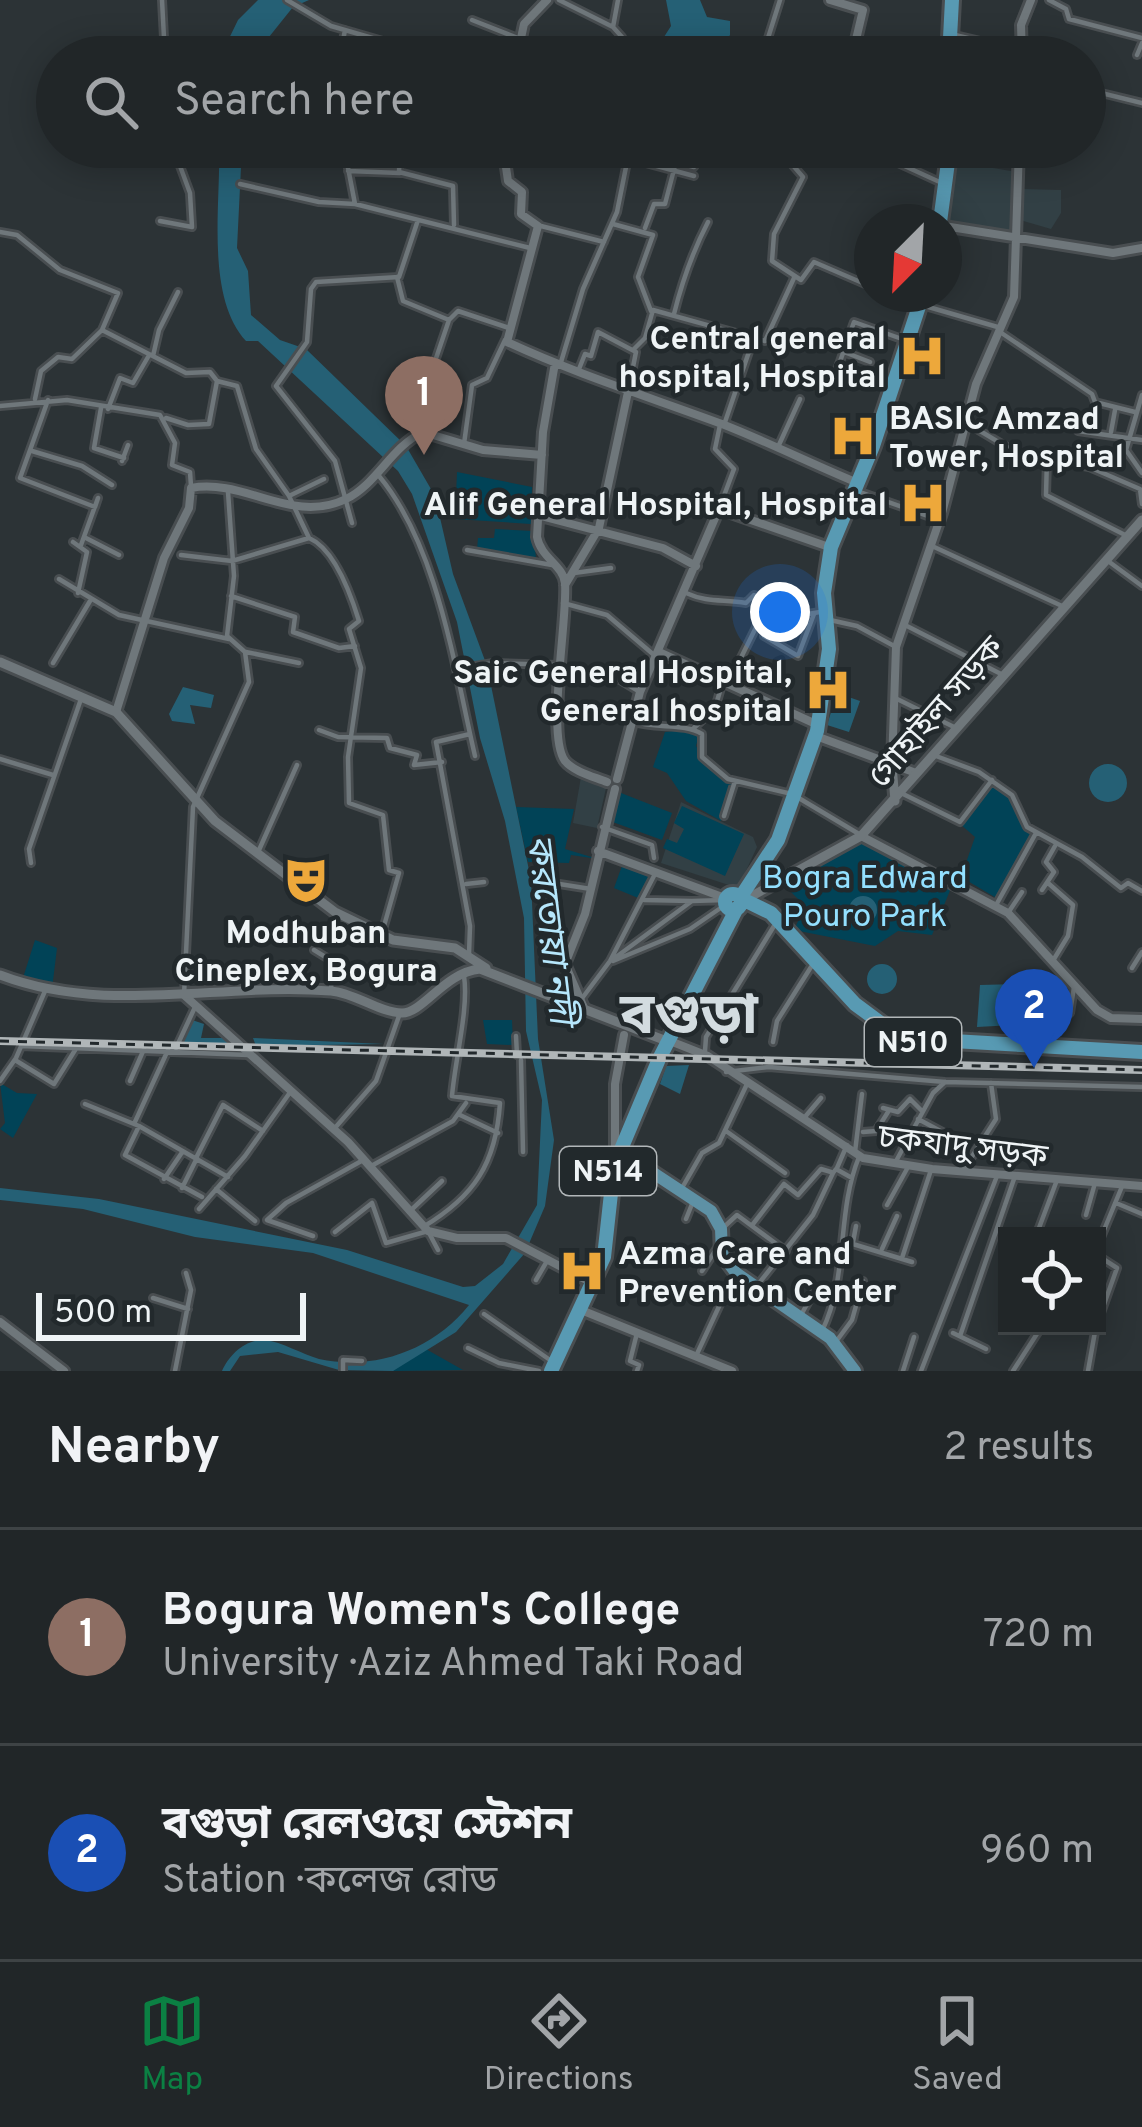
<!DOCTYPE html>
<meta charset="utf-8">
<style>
body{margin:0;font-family:Overpass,"Noto Sans Bengali",sans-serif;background:#2d3234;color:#f1f3f6}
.controls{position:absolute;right:36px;bottom:36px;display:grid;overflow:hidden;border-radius:0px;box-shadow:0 6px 30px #0003}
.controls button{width:108px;height:108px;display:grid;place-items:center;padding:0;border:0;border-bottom:3px solid #3e4345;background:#212628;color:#f1f3f6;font:60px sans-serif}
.compass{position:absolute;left:854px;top:204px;width:108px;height:108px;border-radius:50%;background:#212628;box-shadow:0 6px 30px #0003;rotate:204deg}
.scale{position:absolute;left:36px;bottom:30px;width:270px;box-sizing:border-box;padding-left:12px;border:6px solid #eff4f6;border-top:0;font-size:33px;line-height:42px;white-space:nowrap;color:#eff4f6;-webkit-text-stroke:9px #22292c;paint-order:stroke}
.you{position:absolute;left:780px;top:612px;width:42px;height:42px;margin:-30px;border:9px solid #fff;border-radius:50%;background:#1a73e8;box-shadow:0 0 0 18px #1a73e833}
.badge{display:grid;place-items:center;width:78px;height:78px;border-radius:50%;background:#0b8043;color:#fff;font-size:39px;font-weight:700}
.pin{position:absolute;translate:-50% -99px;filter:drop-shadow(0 3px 6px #0008)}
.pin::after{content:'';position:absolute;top:63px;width:42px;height:36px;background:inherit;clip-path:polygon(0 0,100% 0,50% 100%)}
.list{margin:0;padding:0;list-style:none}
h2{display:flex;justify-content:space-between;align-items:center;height:156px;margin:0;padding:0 48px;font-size:51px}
h2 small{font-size:39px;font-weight:400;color:#a2a5a8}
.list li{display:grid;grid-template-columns:78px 1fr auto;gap:36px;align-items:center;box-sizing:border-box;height:216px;padding:0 48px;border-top:3px solid #3e4345}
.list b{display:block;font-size:45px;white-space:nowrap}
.list p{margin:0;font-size:39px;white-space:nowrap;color:#a2a5a8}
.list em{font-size:39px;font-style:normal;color:#a2a5a8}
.icon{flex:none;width:66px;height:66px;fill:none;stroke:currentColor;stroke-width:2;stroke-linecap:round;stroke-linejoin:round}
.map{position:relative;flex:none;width:1142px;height:1371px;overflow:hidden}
.search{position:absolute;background:#212628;box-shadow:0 6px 30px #0003;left:36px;right:36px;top:36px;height:132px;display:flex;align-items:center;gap:30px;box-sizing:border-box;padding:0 42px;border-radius:66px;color:#a2a5a8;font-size:45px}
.sheet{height:588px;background:#212628}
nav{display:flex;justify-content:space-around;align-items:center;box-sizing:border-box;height:168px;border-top:3px solid #3e4345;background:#212628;font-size:33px;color:#a2a5a8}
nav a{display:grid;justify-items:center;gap:6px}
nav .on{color:#0b8043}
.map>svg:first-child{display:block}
.built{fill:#324045}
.green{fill:#014357}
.water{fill:#256075}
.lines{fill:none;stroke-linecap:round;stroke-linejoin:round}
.minor-casing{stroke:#494e51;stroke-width:10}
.tertiary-casing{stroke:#494e51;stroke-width:14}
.secondary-casing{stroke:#494e51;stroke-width:15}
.primary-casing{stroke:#494e51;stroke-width:18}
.trunk-casing{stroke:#494e51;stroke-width:20}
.minor{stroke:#6f777b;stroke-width:4.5}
.tertiary{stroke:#6f777b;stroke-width:8}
.secondary{stroke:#6f777b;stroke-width:9}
.primary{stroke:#5e91a5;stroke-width:12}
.trunk{stroke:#589ab3;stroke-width:14}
.rail-casing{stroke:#b0b6b8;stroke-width:8}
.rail{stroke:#22292c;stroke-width:3;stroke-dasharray:9;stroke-linecap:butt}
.labels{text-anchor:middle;stroke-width:9;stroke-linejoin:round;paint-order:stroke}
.shield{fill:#22292c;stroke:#b2b7b9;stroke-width:3}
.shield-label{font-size:30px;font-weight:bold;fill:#eff4f6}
.poi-label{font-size:33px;font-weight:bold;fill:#eff4f6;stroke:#22292c;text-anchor:end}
.street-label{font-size:33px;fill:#eff4f6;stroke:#22292c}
.park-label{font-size:33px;fill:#93e0ff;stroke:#22292c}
.water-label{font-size:36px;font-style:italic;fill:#b6e7fc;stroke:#22292c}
.town-label{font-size:57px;font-weight:bold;fill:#d3dce0;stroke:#22292c}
</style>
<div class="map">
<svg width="1142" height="1371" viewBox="0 0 1142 1371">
<rect width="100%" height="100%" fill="#2c3336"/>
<path class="built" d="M958 162 1022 173V189L1061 190V213L1051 229 1020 220 1018 245 944 228Z
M581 777 606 788 597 828 573 823Z
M681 802 753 837 757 847 738 888 661 863Z"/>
<path class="green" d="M457 472 532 487 531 524 455 519Z
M495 529 533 531 536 558 477 550 478 538H494Z
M690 729 699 734 696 746 705 760 734 780 721 821 686 801 667 773 653 767 665 732Z
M995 783 1013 802 1031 835 998 899 961 877 975 837 959 823Z
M621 793 672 813 662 840 610 821Z
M682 806 744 834 725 876 663 848 667 839 677 843 684 829 674 823Z
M516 807 574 809 565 849 598 859 571 855 569 863 528 862Z
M866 839 953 883 932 935 898 931 875 946 794 930 805 906 783 884Z
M623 863 653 874 643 900 614 888Z
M35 940 57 948 52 989 22 981Z
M483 1020H512L513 1045 487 1044Z
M0 1083 17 1093 37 1094 13 1138 0 1129 5 1123Z
M424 1348 463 1370 391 1371Z"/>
<path class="water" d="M258 0H309L293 7 253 57H220L238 20Z
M666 0H700L707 17 730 21V35L718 53 692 38 686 57 655 51 671 26Z
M350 37 386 46 392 57H344Z
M219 147H242L237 248 248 271 251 315 280 340 306 349 406 446 435 496 453 574 487 666 531 880 538 1039 554 1140 545 1206 525 1253 456 1332 393 1371 339 1370 278 1352 240 1356 230 1371H222C229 1355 245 1339 265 1340 282 1342 302 1354 319 1359 375 1371 433 1350 469 1305L313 1253 195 1237 83 1209 0 1200V1188L99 1199 347 1250 463 1287 475 1286 503 1264 537 1205 542 1100 526 1031 524 918 505 821 480 738 457 622 412 494 398 471 258 341H246C205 296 221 204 219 147Z
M183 687 214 695 211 708 190 705 195 724 172 721 169 714Z
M837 693 860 701 849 732 827 725Z
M1089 783a19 19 0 1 1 38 0a19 19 0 1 1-38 0Z
M849 910a14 14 0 1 1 28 0a14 14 0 1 1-28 0Z
M867 979a15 15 0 1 1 30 0a15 15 0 1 1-30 0Z
M1017 984 1014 1025 977 1027 980 985Z
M192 1020 204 1024 201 1038H227L233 1047 179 1045 183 1029Z
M253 1038 384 1044 256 1046Z
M689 1065 680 1094 660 1084 666 1066Z"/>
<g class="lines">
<defs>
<path id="minor" d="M162 0 165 57
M287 0 331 26 438 57
M559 0 613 27 618 0
M1049 0 1066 9 1069 19 1142 38
M472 20 566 57
M613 27 622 37 615 57
M955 35 1019 50
M139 44 162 43
M163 49 186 50 196 44
M270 52 278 57
M1137 55 1142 43
M340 57 345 30
M762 57 780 0
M1085 89 1142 103
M344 147 355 204
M400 147 399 172 453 186 454 225
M777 147 803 177 774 234 772 261 801 280 814 262 872 287
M863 147 944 184
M627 158 694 176
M676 162 694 167 706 147
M348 171 400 173
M240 184 319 202 355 204 530 248
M160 221 192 227 190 193 173 147
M613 224 653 235 638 277 651 311
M537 225 604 242
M645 228 654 204H665L677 158
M0 232 17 235 60 270 118 293 102 330 186 373 210 372 217 381 237 386 256 449 289 496 309 538C335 549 351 595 359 621L349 629 361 668 348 757 349 803 383 815 389 870 399 873 382 933
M397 277 403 301 449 320
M891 294 914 302
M925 306 1001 328
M674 314C682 282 694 249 708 222
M1000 332 1092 394 1095 402 1135 412
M849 335 870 339
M634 349 645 338 653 310 765 341 794 278
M844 352 870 362
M153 356 159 330 178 292
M561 362 583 289 617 212 630 147
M579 369 585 354 591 356 598 332 636 352 628 392
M430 376 449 320 458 311 509 328
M887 387 837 370 854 322 902 339
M1142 395 1126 450 1142 473
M35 399 41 371 58 357 72 359 102 330
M48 400 20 478 95 507 98 498 81 545
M0 406 67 400 160 415 175 443 172 465 190 472 191 486
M101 408 94 448 124 458
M108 409 120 378 133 383 148 357
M166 418 188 425 209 424 217 381
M922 422 963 426
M965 422 1017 453 1089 467 1140 489 1142 504
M724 425 753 340
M1078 431 1142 440
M1111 432 1115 410
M464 444 472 385 487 378 505 340
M778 447 800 399
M32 451 82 466 112 485
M1047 458 1046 495 1127 536
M122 461 128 445
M379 476C438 547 454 666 475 756
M860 492 939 520
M289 496 324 479
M719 509 734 469 715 449 720 425
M352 523 335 461 276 386 307 342 311 289 316 282 399 277 417 223
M84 537 119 555
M73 542 87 552 78 593
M932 546 1062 606
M467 550 552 565
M181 555 232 561 309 538
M1108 561 1142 586
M574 573 611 568
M59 579 119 615 229 639
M686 593C708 603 723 599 746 603L754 595 808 614 820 612
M231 596 295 617 293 632 339 648 355 646
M563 603 607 615 654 655
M830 620 857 626 896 647
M759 622 766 627 764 636 798 656 814 614
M905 625 1001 674
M246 652 299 663
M53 663 90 601
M458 669 493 663 558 665
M560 671 620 680 640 692
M728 684 768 603
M895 698 954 727
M632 721C655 730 683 722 702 734V757L728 779 792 794 859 834
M694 728 715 708 723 681
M319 730 338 737 387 738 390 748 417 755 414 765 442 762
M936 756 979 772 1012 795 1027 827 1082 857 1121 888 1128 883 1142 891
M0 759 53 775
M901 793 960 822 992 780
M724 816 735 781
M602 827 652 845 654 858
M259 850 297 765
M31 863 29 849 81 699
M534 880 591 889
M1048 883 1073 905 1068 936 1054 959
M466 884 484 882
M1042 890 1054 872 1046 862 1055 846
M644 900 692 901
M995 907 1036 833
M1008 913 1022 892
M314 950 332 961 331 991
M469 954 470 926 436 742 470 734
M612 960 692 901 725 900
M613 961 690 929 725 905
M1132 968 1142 952
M184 995 193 807 249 682 245 652 227 636 234 576 228 492
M580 1001 610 961 656 872
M516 1036 517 1055
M1052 1041 1054 1019 1070 1013 1074 987
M773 1042 777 1021 811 967
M21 1046 248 1055
M176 1048 196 1005
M705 1051 706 1037 774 926
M15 1060 54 1084 77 1047
M521 1060 523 1152
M726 1072 769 1067 945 1082 1142 1087
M0 1081 16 1058 45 991
M130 1081 144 1049
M85 1104 139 1126 228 1177
M223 1105 263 1131
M883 1108 898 1112 910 1099 922 1111
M460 1115 498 1133
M804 1118 821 1098
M918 1119 961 1142
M134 1124 168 1050
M139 1126 125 1155 202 1197
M334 1129 376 1081 399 1016
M726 1131 785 1173
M863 1132 876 1131 888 1112
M855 1152 862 1094
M196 1158 223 1105
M895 1163 933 1093 945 1082
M373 1165 453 1121 466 1103
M837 1168 847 1145
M964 1169 996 1119 991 1083
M164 1179 183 1151
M182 1188 197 1158
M682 1188 702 1153 719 1143 747 1084
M216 1189 255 1221
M1116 1203 1142 1214
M887 1205 908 1167
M199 1209 245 1156 291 1091
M409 1212 442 1181
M1086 1215 1095 1183
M686 1219 692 1204
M753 1224 784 1184 798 1195 821 1169 831 1172
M725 1226 737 1215 786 1251
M423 1227C475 1196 496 1163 500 1103L452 1096C455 1060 469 1008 464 976
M335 1232 372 1203 386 1243 428 1231 438 1250
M313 1236 267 1220 286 1203 365 1159
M1036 1236 1057 1180
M843 1241 912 1262
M853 1242 856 1226
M1097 1247 1123 1184
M882 1249 897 1216
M1097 1255 1117 1268 1097 1324
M902 1258 931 1170
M702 1271 719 1245
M536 1280 547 1261
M756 1287 813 1215 833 1173 836 1169 852 1178
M153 1298 188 1309
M484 1314 550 1360
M801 1315 815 1290
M822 1331C849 1276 836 1213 859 1157
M953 1333 986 1349
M960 1336 1015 1176
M835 1343 852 1320 863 1281
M468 1348 499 1363 539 1371
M696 1356 722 1300 740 1278
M175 1371 191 1290 186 1273
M343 1371V1360L362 1361
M637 1371 639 1365 630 1361 637 1333
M903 1371 914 1337
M921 1371 997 1176
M1013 1371 1042 1326
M1088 1371 1096 1326"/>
<path id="tertiary" d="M830 0 863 10 854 48 868 57
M517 57 524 24 547 0
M1022 57 1021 25 1031 0
M503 147 508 181 522 192 521 214 538 226 507 342C576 374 649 397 722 424 768 442 812 464 858 483
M944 226 1113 253 1142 248
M555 363 543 432 537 537C541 558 563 565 565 583 568 618 546 736 565 761 574 772 595 777 607 782
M537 515 663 548 696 566
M565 585 599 528 628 392
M661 653 818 725
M116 712 164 558 189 508 191 488C245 478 292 525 346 499 377 484 391 447 423 432L483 450 542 455
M816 736 916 773
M892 765 896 647 942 513 976 384 1014 297 1019 147
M617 779 640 692 719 509 829 547
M861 836 1008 913 1097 1010 1111 1018 1142 1019
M598 851 725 898
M184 995 348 1142 428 1231 457 1238H506L592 1283
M585 1010 565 964 585 914 615 789
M670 1041 708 1056 863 1158 932 1169 1142 1186
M615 1149V1084L624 1035
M581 1310 732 1371
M0 1322 64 1371"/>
<path id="secondary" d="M0 662 116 712 215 821 335 912 393 940 455 948 486 968
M892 765 895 801
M741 902 861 836 1142 520
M0 975C107 1016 221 982 331 991 355 993 378 1012 402 1013 423 1013 445 972 480 969L664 1040"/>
<path id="primary" d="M620 1151 711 1211 721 1229 722 1254 736 1273 830 1338 855 1371"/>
<path id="trunk" d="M949 57 952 0
M940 222 950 147
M923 294 873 446 831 547 824 593 829 649 817 731 778 840 740 898 771 913 855 1004 901 1038 1142 1052
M725 902a8 8 0 1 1 16 0a8 8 0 1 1-16 0Z
M551 1371 604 1257 614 1166 659 1059 737 908"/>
</defs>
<use href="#minor" class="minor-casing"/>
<use href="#tertiary" class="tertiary-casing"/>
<use href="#secondary" class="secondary-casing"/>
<use href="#primary" class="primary-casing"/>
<use href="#trunk" class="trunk-casing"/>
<use href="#minor" class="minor"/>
<use href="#tertiary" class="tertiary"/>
<use href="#secondary" class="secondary"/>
<use href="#primary" class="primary"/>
<use href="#trunk" class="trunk"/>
<defs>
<path id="rail" d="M0 1041 1142 1070"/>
</defs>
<use href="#rail" class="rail-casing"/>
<use href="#rail" class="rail"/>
</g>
<defs>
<symbol id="hospital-bare" viewBox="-9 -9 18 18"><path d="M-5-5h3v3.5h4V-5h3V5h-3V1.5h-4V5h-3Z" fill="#eda83b" stroke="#22292c" stroke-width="2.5" paint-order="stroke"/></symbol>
<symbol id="theatre-bare" viewBox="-9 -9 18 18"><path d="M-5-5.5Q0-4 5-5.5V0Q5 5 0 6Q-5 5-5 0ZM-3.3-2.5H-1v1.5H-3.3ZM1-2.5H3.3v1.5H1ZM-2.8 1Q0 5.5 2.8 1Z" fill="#eda83b" stroke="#22292c" stroke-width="2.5" paint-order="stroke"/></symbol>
</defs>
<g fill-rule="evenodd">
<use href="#hospital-bare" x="889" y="323" width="66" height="66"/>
<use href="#hospital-bare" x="820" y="403" width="66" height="66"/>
<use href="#hospital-bare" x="890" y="470" width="66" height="66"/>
<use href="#hospital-bare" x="795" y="657" width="66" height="66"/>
<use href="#theatre-bare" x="273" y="847" width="66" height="66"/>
<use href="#hospital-bare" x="549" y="1238" width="66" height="66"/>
</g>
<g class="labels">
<g class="shield">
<rect x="865" y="1018" width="96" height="48" rx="9"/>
<rect x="560" y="1147" width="96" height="48" rx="9"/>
</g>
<g class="shield-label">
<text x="913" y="1052">N510</text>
<text x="608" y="1181">N514</text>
</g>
<g class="poi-label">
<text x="886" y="349">Central general<tspan x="886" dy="38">hospital, Hospital</tspan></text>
<text x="889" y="429" text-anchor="start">BASIC Amzad<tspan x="889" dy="38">Tower, Hospital</tspan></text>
<text x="887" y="515">Alif General Hospital, Hospital</text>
<text x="792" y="683">Saic General Hospital,<tspan x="792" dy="38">General hospital</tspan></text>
<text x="306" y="943" text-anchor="middle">Modhuban<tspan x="306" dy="38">Cineplex, Bogura</tspan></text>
<text x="618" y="1264" text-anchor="start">Azma Care and<tspan x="618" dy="38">Prevention Center</tspan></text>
</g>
<g class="street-label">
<text transform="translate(935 711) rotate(-49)" y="12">গোহাইল সড়ক</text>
<text transform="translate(963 1145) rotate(7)" y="12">চকযাদু সড়ক</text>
</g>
<g class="park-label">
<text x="865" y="888">Bogra Edward<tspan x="865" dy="38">Pouro Park</tspan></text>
</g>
<g class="water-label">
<text transform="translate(552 929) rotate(83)" y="13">করতোয়া নদী</text>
</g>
<g class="town-label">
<text x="689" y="1033">বগুড়া</text>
</g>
</g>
</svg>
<div class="controls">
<button><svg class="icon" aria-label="locate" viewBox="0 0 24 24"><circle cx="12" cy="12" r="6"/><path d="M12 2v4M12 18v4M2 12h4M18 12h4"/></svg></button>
</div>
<svg class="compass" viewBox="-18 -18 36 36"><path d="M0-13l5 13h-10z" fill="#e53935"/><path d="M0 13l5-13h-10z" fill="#a2a5a8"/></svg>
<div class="scale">500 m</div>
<div class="you"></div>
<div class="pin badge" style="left:424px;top:455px;background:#8d6e63">1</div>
<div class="pin badge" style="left:1034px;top:1068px;background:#1a4fb4">2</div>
<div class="search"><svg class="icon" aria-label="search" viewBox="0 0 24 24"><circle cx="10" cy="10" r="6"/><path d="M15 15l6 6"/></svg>Search here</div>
</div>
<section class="sheet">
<h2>Nearby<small>2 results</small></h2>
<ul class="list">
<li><span class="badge" style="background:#8d6e63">1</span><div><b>Bogura Women's College</b><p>University · Aziz Ahmed Taki Road</p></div><em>720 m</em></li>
<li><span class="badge" style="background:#1a4fb4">2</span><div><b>বগুড়া রেলওয়ে স্টেশন</b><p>Station · কলেজ রোড</p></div><em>960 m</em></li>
</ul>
</section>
<nav>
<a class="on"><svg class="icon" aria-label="map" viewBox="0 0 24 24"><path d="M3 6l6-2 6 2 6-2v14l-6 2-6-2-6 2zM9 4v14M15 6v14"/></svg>Map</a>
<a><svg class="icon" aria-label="directions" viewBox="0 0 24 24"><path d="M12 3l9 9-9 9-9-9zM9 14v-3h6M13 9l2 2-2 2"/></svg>Directions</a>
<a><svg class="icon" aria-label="saved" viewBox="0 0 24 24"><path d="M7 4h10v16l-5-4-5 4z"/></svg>Saved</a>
</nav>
